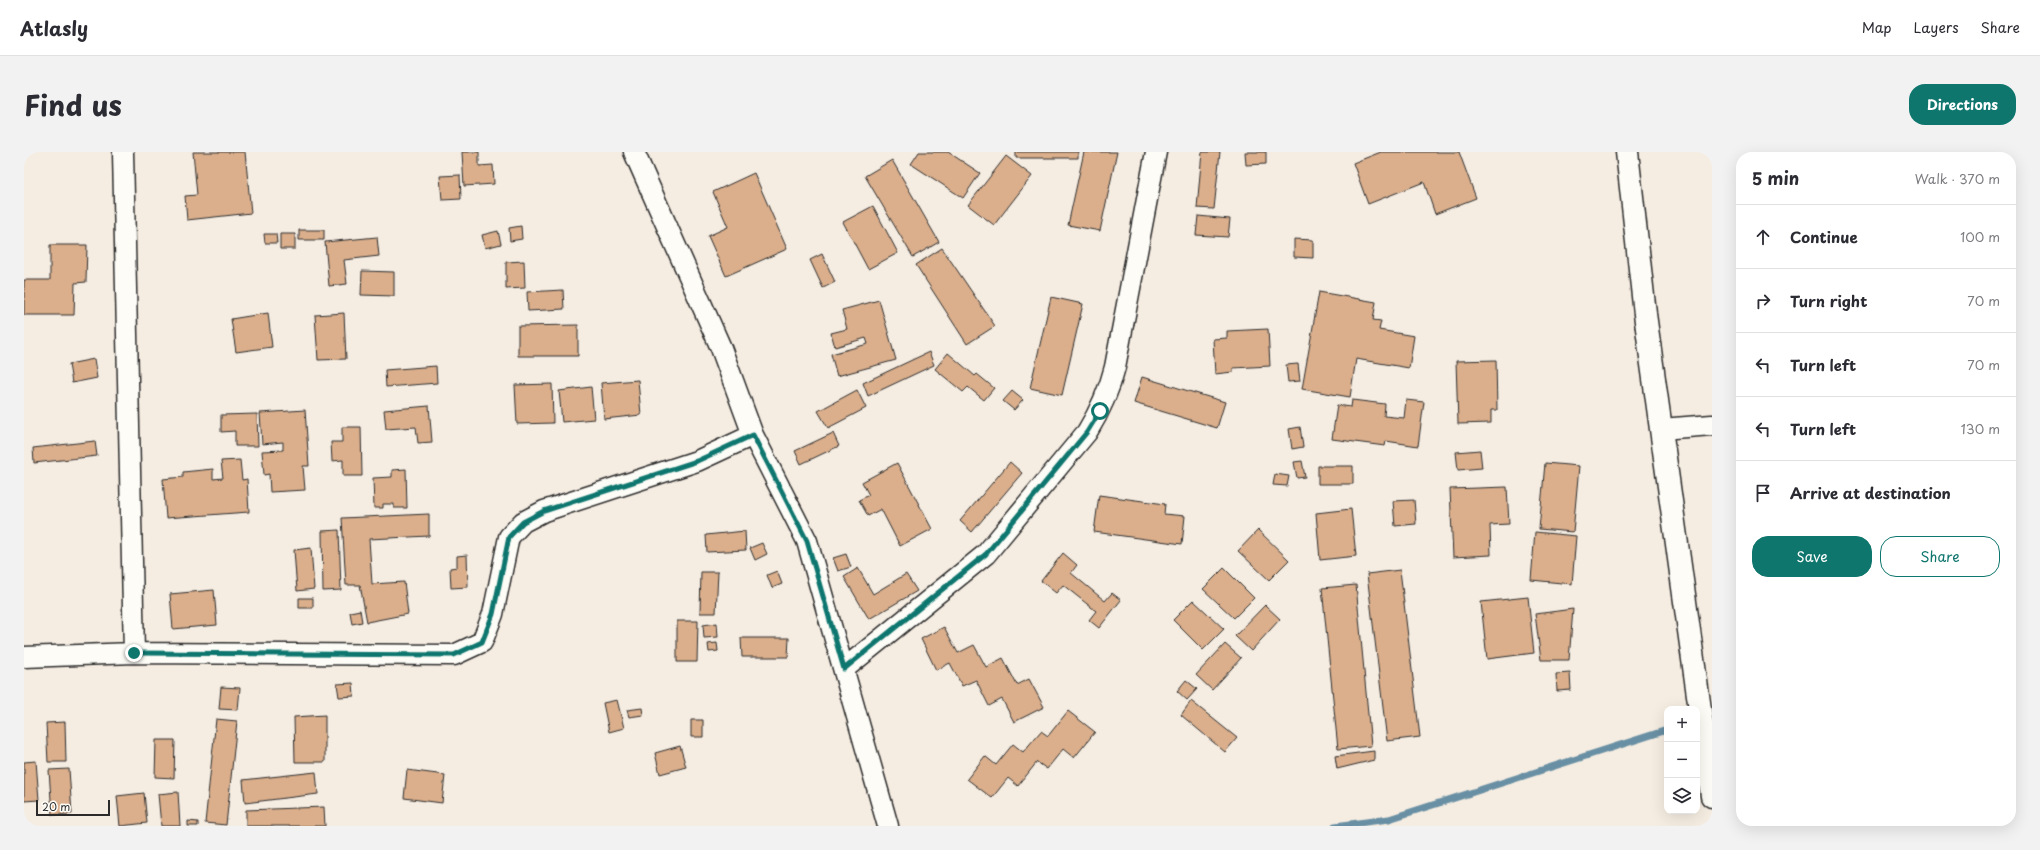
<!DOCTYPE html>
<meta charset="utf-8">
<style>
body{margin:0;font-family:"Playpen Sans",sans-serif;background:#f2f2f3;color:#2b2b33}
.controls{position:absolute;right:12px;bottom:12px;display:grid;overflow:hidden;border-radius:8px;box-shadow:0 4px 16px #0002}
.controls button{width:36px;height:36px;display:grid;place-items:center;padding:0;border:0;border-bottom:1px solid #e1e1e2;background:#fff;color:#2b2b33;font:20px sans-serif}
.scale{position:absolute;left:12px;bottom:10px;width:74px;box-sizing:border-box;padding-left:4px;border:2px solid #2b2b2b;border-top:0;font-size:11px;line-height:14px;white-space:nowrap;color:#2b2b2b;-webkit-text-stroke:3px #fdfcf7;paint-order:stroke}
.stop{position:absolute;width:12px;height:12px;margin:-9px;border:3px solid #0f766e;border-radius:50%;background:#fff}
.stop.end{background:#0f766e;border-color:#fff;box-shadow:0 1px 4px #0008}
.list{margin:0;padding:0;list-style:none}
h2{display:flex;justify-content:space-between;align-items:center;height:52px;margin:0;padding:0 16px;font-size:17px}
h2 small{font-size:13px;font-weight:400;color:#7c7c81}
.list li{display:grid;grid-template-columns:26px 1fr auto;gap:12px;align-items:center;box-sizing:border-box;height:64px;padding:0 16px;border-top:1px solid #e1e1e2}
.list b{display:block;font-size:15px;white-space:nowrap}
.list em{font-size:13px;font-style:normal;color:#7c7c81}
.actions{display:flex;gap:8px;padding:12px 16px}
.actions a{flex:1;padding:9px 0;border:1px solid #0f766e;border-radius:16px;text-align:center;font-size:14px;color:#0f766e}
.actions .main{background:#0f766e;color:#fff}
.icon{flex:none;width:22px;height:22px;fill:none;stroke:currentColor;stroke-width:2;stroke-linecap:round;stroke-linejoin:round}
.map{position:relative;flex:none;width:1688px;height:674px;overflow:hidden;border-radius:16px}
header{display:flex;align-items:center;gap:24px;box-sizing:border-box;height:56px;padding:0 20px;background:#fff;border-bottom:1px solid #e1e1e2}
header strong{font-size:19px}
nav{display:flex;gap:22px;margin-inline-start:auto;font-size:14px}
.intro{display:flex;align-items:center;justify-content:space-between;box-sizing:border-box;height:96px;padding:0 24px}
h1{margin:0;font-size:28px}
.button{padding:10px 18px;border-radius:16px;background:#0f766e;color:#fff;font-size:14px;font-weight:700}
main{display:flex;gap:24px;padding:0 24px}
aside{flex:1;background:#fff;border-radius:16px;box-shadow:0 4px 16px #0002}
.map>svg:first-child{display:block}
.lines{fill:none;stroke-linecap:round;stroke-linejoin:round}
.stream{stroke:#688fa3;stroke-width:7}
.building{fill:#dbaf8c;stroke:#2b2b2b}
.minor-casing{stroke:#2b2b2b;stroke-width:23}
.secondary-casing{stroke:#2b2b2b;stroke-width:25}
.minor{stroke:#fdfcf7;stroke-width:20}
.secondary{stroke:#fdfcf7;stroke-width:22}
.route{stroke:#0f766e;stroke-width:5}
</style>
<header>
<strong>Atlasly</strong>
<nav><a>Map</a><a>Layers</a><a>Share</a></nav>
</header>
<div class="intro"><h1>Find us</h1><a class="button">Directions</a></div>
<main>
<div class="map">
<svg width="1688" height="674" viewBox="0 0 1688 674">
<rect width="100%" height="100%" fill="#f6ede2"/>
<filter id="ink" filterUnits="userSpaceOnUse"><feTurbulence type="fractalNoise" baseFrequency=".025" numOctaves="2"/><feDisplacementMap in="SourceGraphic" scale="8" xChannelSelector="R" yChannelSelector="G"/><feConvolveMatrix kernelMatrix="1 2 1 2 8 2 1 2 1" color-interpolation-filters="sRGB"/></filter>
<g filter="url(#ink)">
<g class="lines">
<path class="stream" d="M1311 674 1365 667 1643 578"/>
</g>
<path class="building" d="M169 0H221L227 61 163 68 161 44 173 43Z
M438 0H455V14L469 13 470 32 440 34Z
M895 0H924L956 21 939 46 887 12Z
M992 0H1054V6H992Z
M1060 0H1093L1076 79 1044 73Z
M1178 0H1196L1190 57 1173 56Z
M1221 0H1242V12L1222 13Z
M1357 0H1435L1452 46 1411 62 1400 30 1344 52 1329 11Z
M982 4 1008 24 970 73 944 53Z
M868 8 915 90 889 105 841 24Z
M730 21 763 97 702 124 684 84 704 75 689 40Z
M436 23 437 47 418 48 416 24Z
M849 54 874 101 844 117 819 70Z
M1174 64 1206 67 1204 85 1172 83Z
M497 74 498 87 486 89 485 76Z
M275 78H300V88H275Z
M474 79 477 92 461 96 458 83Z
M240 82H252L253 91H241Z
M256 82H271V97H256Z
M353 85 355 104 320 108 323 132 305 134 301 90Z
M1270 87 1289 88V106L1270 105Z
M26 93H63L62 130 51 131 50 163H0V128H26Z
M918 96 971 174 943 192 892 113Z
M798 102 811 130 799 136 786 108Z
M500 109 501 136 482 137V110Z
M338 119 370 120V144L337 143Z
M539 138 540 157 504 159 503 140Z
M1295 140 1352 150 1349 168 1357 169 1355 178 1390 184 1385 216 1332 207 1326 245 1278 237Z
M1027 145 1059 152 1038 243 1006 236Z
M855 148 872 208 813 224 807 202 844 192 842 186 811 195 807 181 823 177 818 158Z
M244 161 248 195 212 200 207 167Z
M320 161 322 207 294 208 291 163Z
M554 173V204H494V174Z
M1244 177 1246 214 1209 216V220L1191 222 1189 187 1203 186V179Z
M905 200 910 213 844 244 839 231Z
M924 201 951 224 953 222 970 236 960 248 944 235 939 240 911 217Z
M70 207 73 226 48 231 45 212Z
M1472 208 1473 258H1467V271L1434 272 1432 209Z
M1274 212 1276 229 1264 230 1262 213Z
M412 214 413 231 362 235 361 218Z
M1118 225 1201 250 1193 276 1110 251Z
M614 228 617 263 580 267 577 231Z
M528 232 529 271 493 272 491 233Z
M567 235 570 267 538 270 535 239Z
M833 238 842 256 804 276 794 259Z
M988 239 999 248 990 258 979 249Z
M1328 248 1361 252 1360 264 1380 266 1382 248 1400 250 1394 294 1362 289 1361 294 1308 287 1313 253 1327 255Z
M405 254 408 290 394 291 392 275 362 277 360 258Z
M281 258 285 314H279L281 338 246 340 245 322 240 323 238 299 259 298V290L238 292 236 261Z
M233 262 234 294H211V279L197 280V263Z
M318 275H337L338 324H319V308L308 309 307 290H318Z
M1276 275 1279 295 1268 297 1265 277Z
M809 281 815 294 777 312 771 299Z
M71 289 73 304 10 311 9 296Z
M1456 298 1458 316 1434 318 1432 300Z
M216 308 218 328 223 327 225 360 142 366 139 327 159 325V320L189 317V327L199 326 197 309Z
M1278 309 1281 325 1273 326 1270 310Z
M986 310 998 321 948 380 936 369Z
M873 311 908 377 876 394 857 357 844 364 835 348 845 343 838 330Z
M1521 311 1555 314 1549 380 1515 377Z
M1294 314H1329V332H1294Z
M382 317 383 356H370V352H359V356H350L349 326 368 325V318Z
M1251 322 1265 324 1263 334 1249 333Z
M1483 335 1485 372 1466 373 1467 403 1429 405 1426 337Z
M1075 343 1141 352 1140 362 1161 364 1158 392 1070 380Z
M1390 348 1392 372 1371 374 1369 349Z
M1327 357 1332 404 1296 408 1292 361Z
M405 362V384L345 387 348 432 380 430 384 462 343 470 336 433H322L318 366Z
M315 378 317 438 299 439 298 379Z
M1234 378 1265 408 1245 428 1214 399Z
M721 379 722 398 683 400 682 383Z
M1511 380 1552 384 1548 432 1507 428Z
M738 391 743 402 731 408 726 396Z
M287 396 290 437 273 439 270 398Z
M1039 401 1053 413 1047 421 1081 449 1088 441 1097 448 1075 476 1065 468 1072 459 1039 433 1032 441 1017 429Z
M822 402 827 415 814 419 809 406Z
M443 403 444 435 427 436 426 416 433 415V404Z
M834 416 849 442 882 422 893 439 845 467 820 425Z
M1200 416 1230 446 1210 466 1179 437Z
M1376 418 1396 585 1363 589 1343 422Z
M753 419 758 432 748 436 743 423Z
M677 420H694L692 461H676Z
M1332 433 1347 594 1314 597 1298 436Z
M190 438 193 473 149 477 146 442Z
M1504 445 1510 501 1463 507 1457 450Z
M275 446H289V456H275Z
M1169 448 1200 477 1179 498 1149 468Z
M1241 453 1256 467 1227 499 1211 484Z
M1549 457 1545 508H1517L1511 462Z
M336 458 338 470 328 472 326 460Z
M653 469H674L673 510H653Z
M693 471 694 485 680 486 679 473Z
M920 475 934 501 950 493 962 515 979 506 993 533 1005 527 1020 555 990 570 978 547 965 554 952 528 938 534 926 511 912 518 897 487Z
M717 486H765L764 505H718Z
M693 491 694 499 685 500 684 492Z
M1201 492 1217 506 1188 538 1172 523Z
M1546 521 1547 538 1533 539 1532 522Z
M1162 528 1173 537 1163 548 1153 539Z
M329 531 330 544 315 545 313 532Z
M197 535 216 536 214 558 195 557Z
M593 548 600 576 585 580 579 551Z
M1167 549 1213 586 1201 600 1157 563Z
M618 556 619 563 605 565 603 558Z
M1044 559 1071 580 1050 606 1039 597 1023 617 1013 610 994 634 984 626 968 646 943 627 961 604 972 613 989 592 999 600 1017 579 1024 584Z
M301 563V610H271L270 565Z
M192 567 213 569 202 673 181 671Z
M667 568H679V585H667Z
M41 570 42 610H24L22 571Z
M132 588H151L150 626 131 625Z
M656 594 662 615 636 622 631 601Z
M1350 599V608L1313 617 1311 604Z
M12 609 15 648 0 649V610Z
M45 617 48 662 28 663 25 618Z
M383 618 421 623 418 651 380 646Z
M292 620 294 642 221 651 219 628Z
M154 640 156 674H137L134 642Z
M120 641 123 671 96 674 93 644Z
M300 655 301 674H222V658Z
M164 669 174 670V674H164Z"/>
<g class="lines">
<defs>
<path id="minor" d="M99 0 110 501
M610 0 697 196 729 283 783 389 864 674
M1637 277 1688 273
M0 505 110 501 430 503 458 490 469 462 485 385 499 370 520 359 673 309 729 283
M820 517 962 402 1063 280C1076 259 1085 239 1091 215L1132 0"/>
<path id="secondary" d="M1603 0 1621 162 1688 644"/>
</defs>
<use href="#minor" class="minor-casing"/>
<use href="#secondary" class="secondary-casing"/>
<use href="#minor" class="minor"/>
<use href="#secondary" class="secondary"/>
</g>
</g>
<g class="lines" filter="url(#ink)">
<path class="route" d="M110 501 430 503 458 490 469 462 485 385 499 370 520 359 673 309 729 283 783 389 820 517 962 402 1063 280 1076 259"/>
</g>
</svg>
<div class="controls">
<button>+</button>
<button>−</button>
<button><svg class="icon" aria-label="layers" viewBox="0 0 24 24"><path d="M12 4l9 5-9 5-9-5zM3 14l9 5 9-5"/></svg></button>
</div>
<div class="scale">20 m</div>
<div class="stop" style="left:1076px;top:259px"></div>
<div class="stop end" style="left:110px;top:501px"></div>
</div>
<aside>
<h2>5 min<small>Walk · 370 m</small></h2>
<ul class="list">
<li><svg class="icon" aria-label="ahead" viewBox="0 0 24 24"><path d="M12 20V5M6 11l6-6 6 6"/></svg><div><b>Continue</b></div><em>100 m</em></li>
<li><svg class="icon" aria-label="right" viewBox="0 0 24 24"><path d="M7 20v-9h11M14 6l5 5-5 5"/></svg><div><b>Turn right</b></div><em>70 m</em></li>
<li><svg class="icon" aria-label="left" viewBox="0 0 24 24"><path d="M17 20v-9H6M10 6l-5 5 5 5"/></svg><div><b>Turn left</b></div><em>70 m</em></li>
<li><svg class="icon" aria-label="left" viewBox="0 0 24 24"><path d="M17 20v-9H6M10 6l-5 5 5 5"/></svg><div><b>Turn left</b></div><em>130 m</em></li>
<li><svg class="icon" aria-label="arrive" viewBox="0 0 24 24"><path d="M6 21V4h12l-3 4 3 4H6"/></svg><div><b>Arrive at destination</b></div></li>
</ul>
<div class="actions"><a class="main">Save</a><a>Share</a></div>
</aside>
</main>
